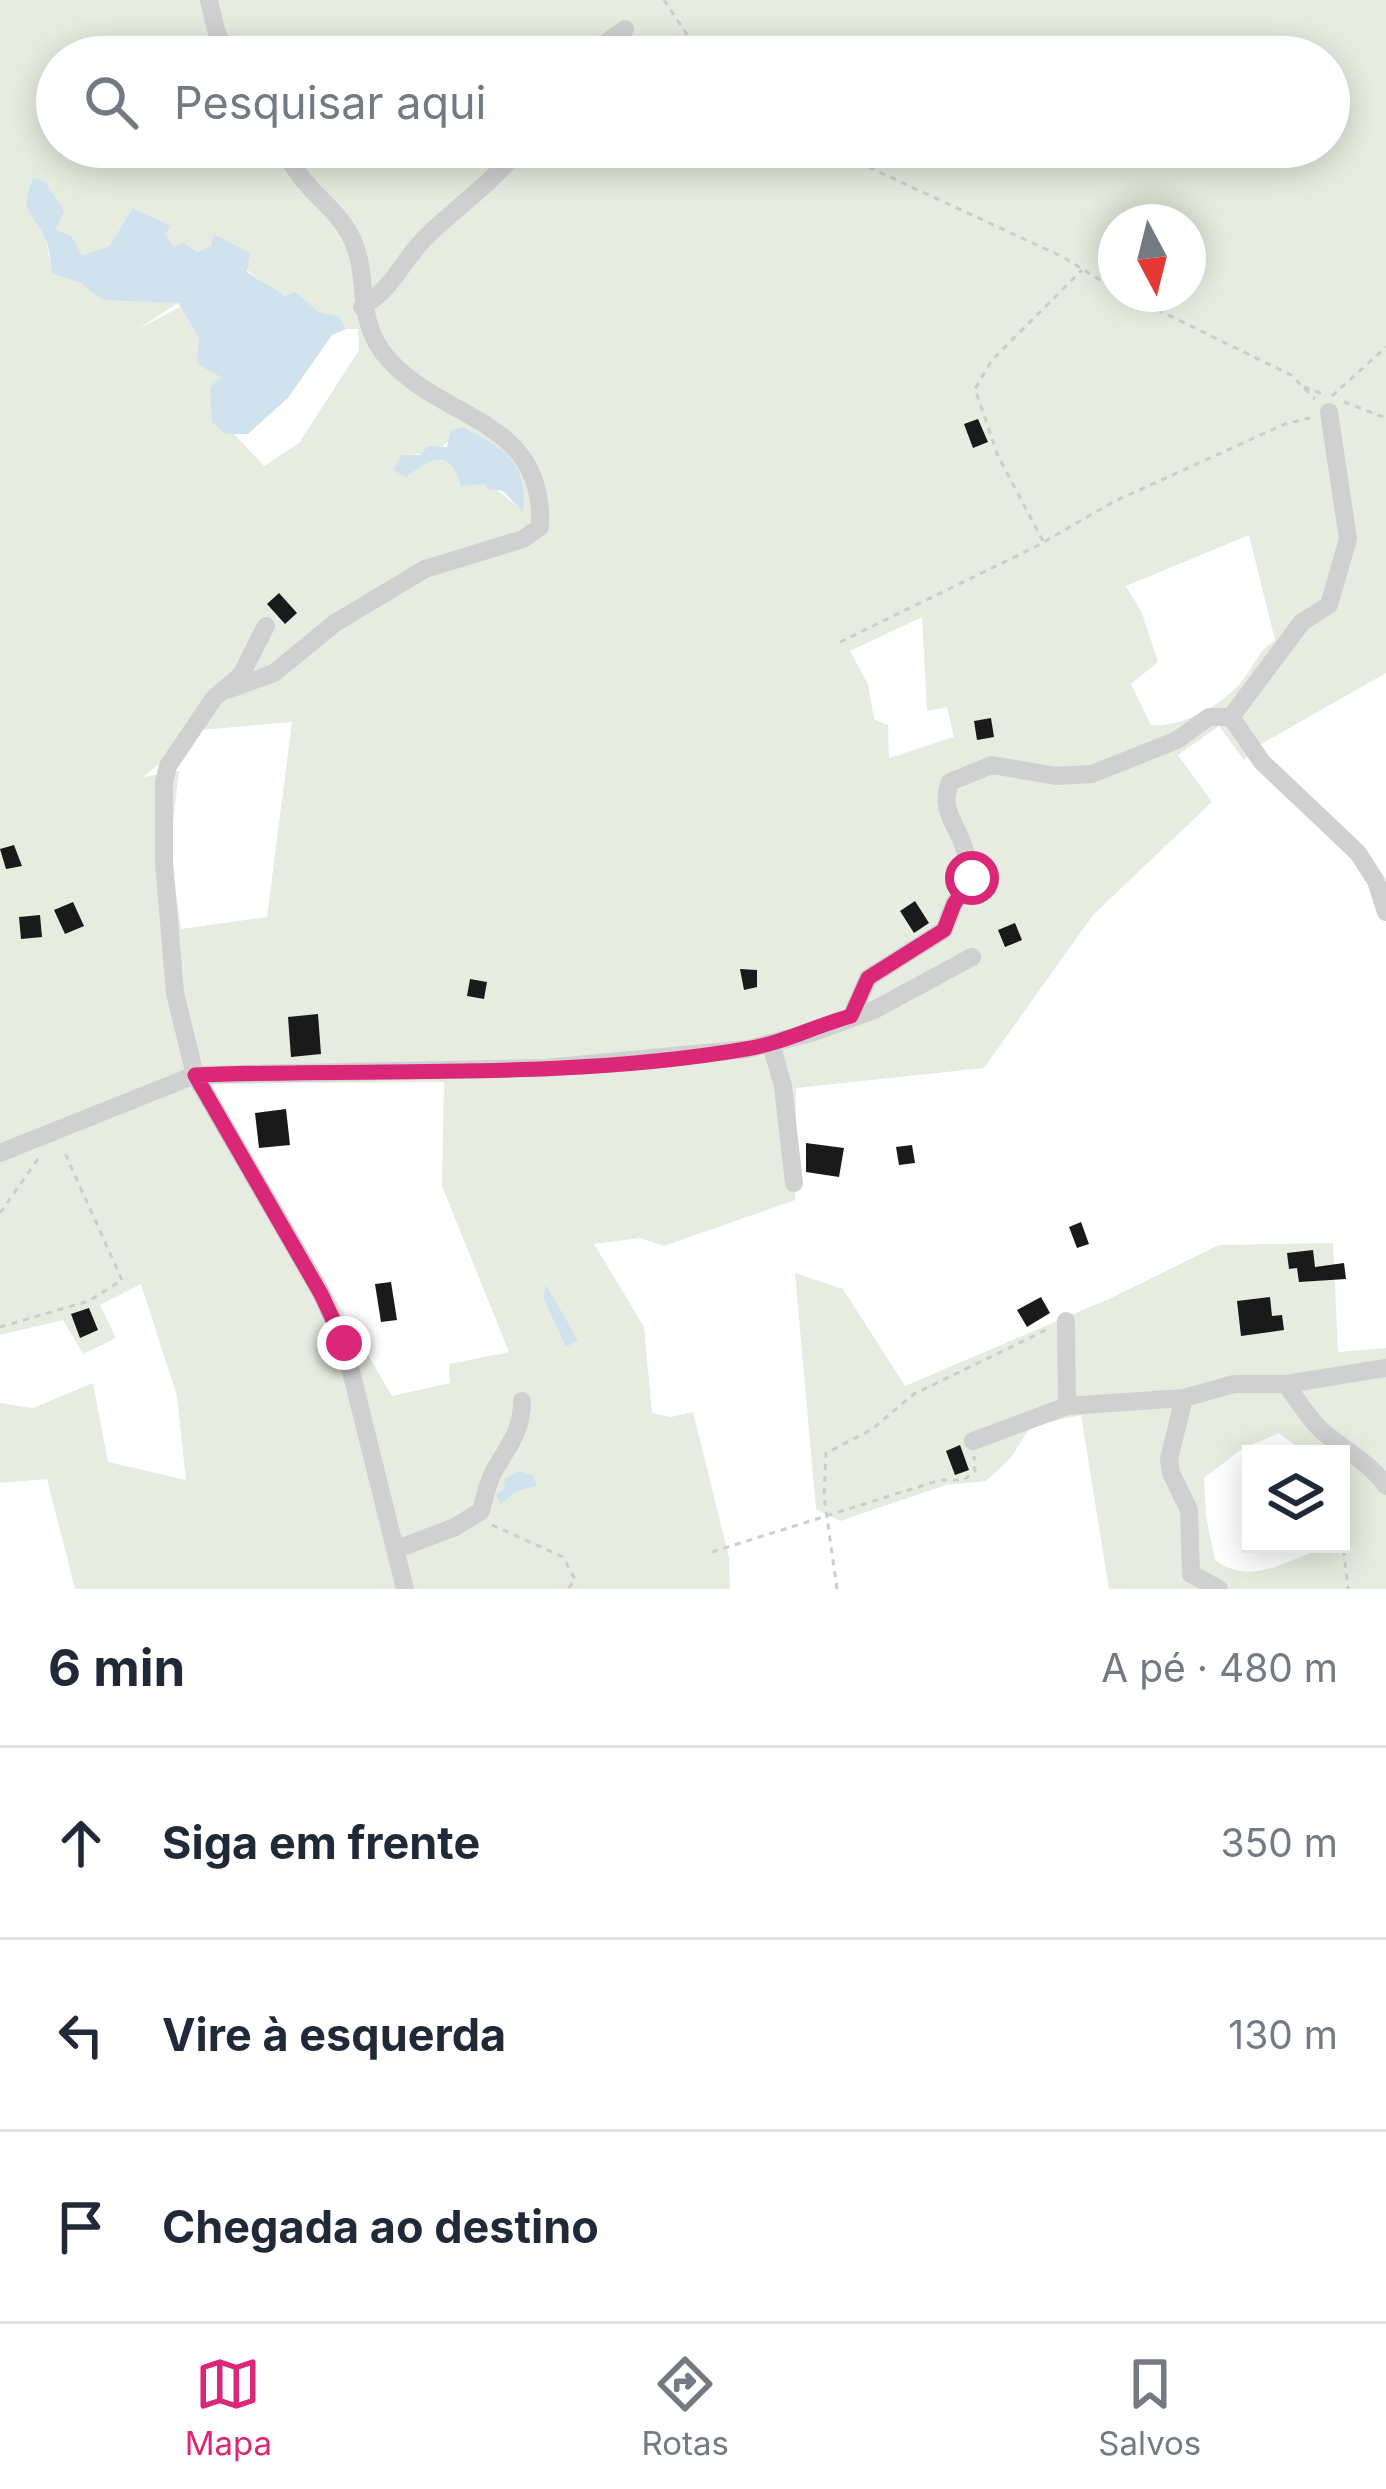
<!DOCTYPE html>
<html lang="pt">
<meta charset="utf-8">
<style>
body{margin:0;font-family:Inter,sans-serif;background:#f2f2f3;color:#1f2937}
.controls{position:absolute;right:36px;bottom:36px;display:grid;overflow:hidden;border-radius:0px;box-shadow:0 6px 30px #0003}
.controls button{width:108px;height:108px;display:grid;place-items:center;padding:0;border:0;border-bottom:3px solid #e0e1e3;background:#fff;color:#1f2937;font:60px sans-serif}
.compass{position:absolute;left:1098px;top:204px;width:108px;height:108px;border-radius:50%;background:#fff;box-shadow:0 6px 30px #0003;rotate:173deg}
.stop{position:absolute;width:36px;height:36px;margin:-27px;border:9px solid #db2777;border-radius:50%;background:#fff}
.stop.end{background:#db2777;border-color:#fff;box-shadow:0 3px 12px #0008}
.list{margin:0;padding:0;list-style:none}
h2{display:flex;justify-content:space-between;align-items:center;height:156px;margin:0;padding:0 48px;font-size:51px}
h2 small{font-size:39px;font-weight:400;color:#747a83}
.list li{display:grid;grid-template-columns:78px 1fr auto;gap:36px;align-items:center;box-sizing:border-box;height:192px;padding:0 48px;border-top:3px solid #e0e1e3}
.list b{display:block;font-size:45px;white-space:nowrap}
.list em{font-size:39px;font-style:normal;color:#747a83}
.icon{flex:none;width:66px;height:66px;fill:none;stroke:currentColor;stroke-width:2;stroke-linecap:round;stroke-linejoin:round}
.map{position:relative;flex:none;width:1386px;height:1589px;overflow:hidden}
.search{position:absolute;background:#fff;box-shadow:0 6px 30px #0003;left:36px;right:36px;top:36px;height:132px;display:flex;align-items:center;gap:30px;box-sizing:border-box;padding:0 42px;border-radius:66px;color:#747a83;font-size:45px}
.sheet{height:732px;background:#fff}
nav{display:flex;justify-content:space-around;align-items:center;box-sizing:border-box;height:168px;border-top:3px solid #e0e1e3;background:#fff;font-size:33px;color:#747a83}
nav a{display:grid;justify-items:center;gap:6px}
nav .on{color:#db2777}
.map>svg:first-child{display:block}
.green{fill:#e6ecdf;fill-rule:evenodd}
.water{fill:#cfe2ee}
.building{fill:#1a1a1a}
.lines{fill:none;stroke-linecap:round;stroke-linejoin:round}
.path{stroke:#cdcdcd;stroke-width:3;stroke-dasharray:6 6;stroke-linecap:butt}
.street{stroke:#d0d0d0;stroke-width:18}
.route{stroke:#db2777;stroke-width:15}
</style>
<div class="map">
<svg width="1386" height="1589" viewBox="0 0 1386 1589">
<rect width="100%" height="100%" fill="#fff"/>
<path class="green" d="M0 0H1386V673L1261 744 1244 760 1219 726 1178 755 1212 802 1093 915 984 1068 796 1088 795 1200 664 1246 640 1238 594 1244 644 1327 652 1413 671 1417 693 1412 729 1557 730 1589H75L47 1479 0 1483V1403L33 1408 93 1383 108 1462 186 1480 177 1396 141 1284 100 1305 116 1338 83 1354 63 1320 0 1335ZM57 57H1329V147H57ZM133 208 170 226 165 234 174 247 196 252 211 246 213 235C235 260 255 280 285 296L295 293 319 312 339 316 346 329H358L359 350 299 443 264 466 234 434H226L221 377 180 307 138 329 178 303 103 299 82 284 52 273 45 235 82 255 109 246ZM1116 222H1188V294H1116ZM463 427C503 448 529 460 523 511 502 493 478 475 450 463 438 457 417 459 402 455 430 455 445 449 463 427ZM1249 535 1275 640C1258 652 1256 662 1245 677 1225 704 1183 728 1151 725L1131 684 1158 662 1142 613 1126 586ZM922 617 927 711 947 707 954 737 889 758 888 725 874 719 868 684 850 651ZM292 722 267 917 181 929 170 850 179 771 143 777 200 730ZM444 1082 442 1186 509 1352 449 1364 450 1383 392 1396 210 1084Z
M1333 1243 1338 1352 1386 1348V1589H1109L1081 1415 1031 1426 1010 1459 986 1481 946 1485 840 1521 816 1509 795 1273 843 1289 905 1386 1111 1298 1219 1245ZM1279 1433 1306 1454H1341V1544H1311L1308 1554C1275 1567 1247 1583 1215 1560L1206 1516 1204 1478 1242 1449Z"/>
<path class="water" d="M33 178 45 182 64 211 56 230 71 236 82 255 109 246 133 208 171 226 165 234 174 247 184 243 197 252 211 246 213 234 250 253 247 272 285 296 295 292 319 312 339 316 346 329 332 335 288 398 248 434H226L212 422 210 387 221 377 197 364 199 339 178 303 103 300 82 284 52 273C50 261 49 244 43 233 27 206 21 210 33 178Z
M463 427C504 448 529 461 523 512L503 491 488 489 485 484 461 486C451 448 431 458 406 477L393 470 402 455H420L428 446 447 447 451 430Z
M546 1285 578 1340 566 1347 543 1297Z
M519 1471 532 1475 537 1485 515 1492 501 1504 496 1495 504 1489 505 1479Z"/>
<path class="building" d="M978 419 988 442 973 448 964 424Z
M279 593 297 613 285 624 267 604Z
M991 718 994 737 977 740 974 721Z
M14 845 22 866 6 869 0 849Z
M915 901 929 923 914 933 900 911Z
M73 902 84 926 65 934 54 910Z
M40 915 42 937 21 939 19 917Z
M1015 923 1022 940 1005 947 998 930Z
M740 969 757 970V987L744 990Z
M470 979 487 982 484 999 467 996Z
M318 1014 321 1054 291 1057 288 1017Z
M286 1109 290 1145 259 1148 255 1113Z
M806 1143 844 1148 839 1177 806 1172Z
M912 1145 915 1163 899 1165 896 1147Z
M1081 1222 1089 1244 1077 1248 1069 1227Z
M1313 1250 1315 1267 1344 1263 1346 1279 1299 1282 1297 1268 1289 1269 1287 1253Z
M391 1282 397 1320 381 1322 375 1284Z
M1041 1297 1050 1313 1027 1327 1017 1310Z
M1270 1297 1272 1316 1282 1315 1284 1330 1241 1336 1237 1301Z
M89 1308 98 1330 80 1338 71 1314Z
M960 1445 969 1470 955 1475 946 1451Z"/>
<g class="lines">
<path class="path" d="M664 0 702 57
M825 147 1063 257 1116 290
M1125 294 1291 375 1315 399
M1304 387 1323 394
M1332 396 1386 347
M1344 402 1386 418
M1043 541 998 456 975 389 992 360 1082 270
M840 642 1035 547 1115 501 1285 424 1310 418
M0 1213 40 1156
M0 1327 89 1301 122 1280 63 1149
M492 1525 563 1557 575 1579 568 1589
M1341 1526 1348 1589
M712 1552 940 1480H964L975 1471 974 1456
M837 1589 824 1496 826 1453 871 1430 914 1394 1048 1329"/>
<path class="street" d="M209 0 216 30 228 57
M596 57 608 41 625 29
M362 307C396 285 399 265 425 238 456 207 493 183 520 147
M266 626 241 675 214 698 168 766 164 782V862L175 993 195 1075 321 1293 344 1343 405 1589
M230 689 274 673 335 623 425 569 523 539 540 527C545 419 446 422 390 361 351 319 373 276 349 233 338 213 321 201 307 184 297 173 289 159 280 147
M1231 717 1302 622 1329 605 1348 539 1329 412
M851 1017 868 978 944 930 954 904 972 878C969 865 966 851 961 839 951 817 941 806 950 782L992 765 1056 776 1092 774 1177 740 1209 717H1231L1262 762 1358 853 1376 881 1386 912
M771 1044 783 1086 794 1183
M0 1153 195 1075 545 1068 748 1049 814 1032 874 1010 972 957
M1066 1321 1067 1406 1184 1398 1234 1384H1286L1386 1368
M1286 1384C1297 1400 1307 1416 1321 1430 1343 1450 1369 1461 1386 1486
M1184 1398 1169 1459 1171 1473 1189 1510 1191 1574 1219 1589
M973 1441 1067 1406
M397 1549 455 1527 481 1511C484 1499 487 1485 493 1473 507 1447 522 1433 522 1401"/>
</g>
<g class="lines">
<path class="route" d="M344 1343 321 1294 195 1075C378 1068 565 1080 746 1049 783 1043 815 1026 851 1016L868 978 944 930 954 904 972 878"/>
</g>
</svg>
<div class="controls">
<button><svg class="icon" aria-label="layers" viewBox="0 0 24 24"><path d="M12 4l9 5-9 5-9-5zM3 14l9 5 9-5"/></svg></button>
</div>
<svg class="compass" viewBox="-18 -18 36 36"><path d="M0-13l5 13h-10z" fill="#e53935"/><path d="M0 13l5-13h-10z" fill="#747a83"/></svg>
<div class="stop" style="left:972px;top:878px"></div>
<div class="stop end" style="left:344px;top:1343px"></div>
<div class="search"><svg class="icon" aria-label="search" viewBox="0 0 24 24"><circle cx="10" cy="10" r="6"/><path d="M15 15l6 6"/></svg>Pesquisar aqui</div>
</div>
<section class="sheet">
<h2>6 min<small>A pé · 480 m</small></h2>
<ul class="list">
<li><svg class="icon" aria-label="ahead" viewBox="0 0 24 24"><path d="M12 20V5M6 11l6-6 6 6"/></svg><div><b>Siga em frente</b></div><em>350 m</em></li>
<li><svg class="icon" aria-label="left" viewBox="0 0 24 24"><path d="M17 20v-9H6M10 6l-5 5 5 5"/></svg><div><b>Vire à esquerda</b></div><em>130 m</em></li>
<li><svg class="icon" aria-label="arrive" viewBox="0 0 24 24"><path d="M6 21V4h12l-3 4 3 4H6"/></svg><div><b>Chegada ao destino</b></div></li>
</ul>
</section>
<nav>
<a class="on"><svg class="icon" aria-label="map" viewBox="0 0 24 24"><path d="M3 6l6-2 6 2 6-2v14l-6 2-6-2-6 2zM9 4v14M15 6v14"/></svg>Mapa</a>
<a><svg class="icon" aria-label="directions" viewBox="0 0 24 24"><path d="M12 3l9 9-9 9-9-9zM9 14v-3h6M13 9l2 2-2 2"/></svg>Rotas</a>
<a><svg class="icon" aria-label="saved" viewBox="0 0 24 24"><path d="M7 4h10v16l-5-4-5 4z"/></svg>Salvos</a>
</nav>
